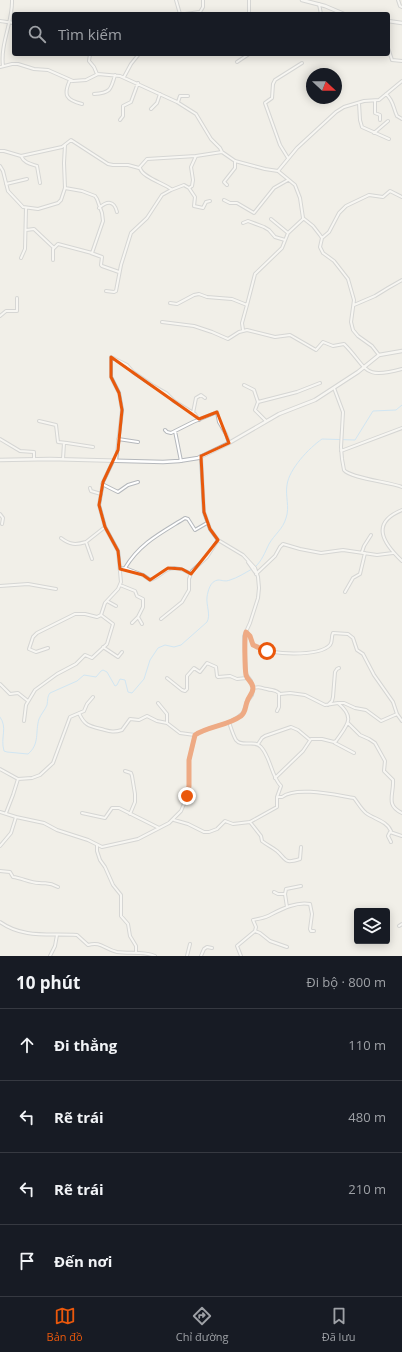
<!DOCTYPE html>
<html lang="vi">
<meta charset="utf-8">
<style>
body{margin:0;font-family:"Open Sans",sans-serif;background:#20242c;color:#f1f3f6}
.controls{position:absolute;right:12px;bottom:12px;display:grid;overflow:hidden;border-radius:4px;box-shadow:0 2px 10px #0003}
.controls button{width:36px;height:36px;display:grid;place-items:center;padding:0;border:0;border-bottom:1px solid #363941;background:#171b24;color:#f1f3f6;font:20px sans-serif}
.compass{position:absolute;left:306px;top:68px;width:36px;height:36px;border-radius:50%;background:#171b24;box-shadow:0 2px 10px #0003;rotate:112deg}
.stop{position:absolute;width:12px;height:12px;margin:-9px;border:3px solid #ea580c;border-radius:50%;background:#fff}
.stop.end{background:#ea580c;border-color:#fff;box-shadow:0 1px 4px #0008}
.list{margin:0;padding:0;list-style:none}
h2{display:flex;justify-content:space-between;align-items:center;height:52px;margin:0;padding:0 16px;font-size:17px}
h2 small{font-size:13px;font-weight:400;color:#9ea1a6}
.list li{display:grid;grid-template-columns:26px 1fr auto;gap:12px;align-items:center;box-sizing:border-box;height:72px;padding:0 16px;border-top:1px solid #363941}
.list b{display:block;font-size:15px;white-space:nowrap}
.list em{font-size:13px;font-style:normal;color:#9ea1a6}
.icon{flex:none;width:22px;height:22px;fill:none;stroke:currentColor;stroke-width:2;stroke-linecap:round;stroke-linejoin:round}
.map{position:relative;flex:none;width:402px;height:956px;overflow:hidden}
.search{position:absolute;background:#171b24;box-shadow:0 2px 10px #0003;left:12px;right:12px;top:12px;height:44px;display:flex;align-items:center;gap:10px;box-sizing:border-box;padding:0 14px;border-radius:4px;color:#9ea1a6;font-size:15px}
.sheet{height:340px;background:#171b24}
nav{display:flex;justify-content:space-around;align-items:center;box-sizing:border-box;height:56px;border-top:1px solid #363941;background:#171b24;font-size:11px;color:#9ea1a6}
nav a{display:grid;justify-items:center;gap:2px}
nav .on{color:#ea580c}
.map>svg:first-child{display:block}
.lines{fill:none;stroke-linecap:round;stroke-linejoin:round}
.stream{stroke:#aadaff;stroke-width:1}
.minor-casing{stroke:#b5b8bc;stroke-width:4}
.tertiary-casing{stroke:#b5b8bc;stroke-width:4.5}
.minor{stroke:#fff;stroke-width:2}
.tertiary{stroke:#fff;stroke-width:2.5}
.route{stroke:#ea580c;stroke-width:5}
.marked{fill:none;stroke:#e8590c;stroke-width:3;stroke-linejoin:round}
</style>
<div class="map">
<svg width="402" height="956" viewBox="0 0 402 956">
<rect width="100%" height="100%" fill="#f1efe8"/>
<g class="lines">
<path class="stream" d="M255 567C262 561 265 552 269 544 274 535 283 529 286 518 290 507 285 496 287 485 289 469 309 448 322 439L355 440 373 411 396 410 402 405
M0 717C8 728 0 737 4 751L7 752 28 754C40 744 35 732 39 719 41 714 45 710 47 705 48 700 47 697 50 693L77 681 84 675 96 677 101 671 103 670 107 672 115 686 117 685 120 679 125 680 128 692 132 693 144 679 150 660 158 648 165 645 174 647 181 645 207 622C211 615 206 605 207 597 208 591 210 581 218 580 222 580 225 582 230 580 237 578 245 573 252 569"/>
<defs>
<path id="minor" d="M176 0 180 14
M249 0V14
M398 0 400 6 402 7
M319 4 321 14
M185 14 200 12 203 7V0
M0 21 14 23
M388 48 392 60 402 61
M90 54 89 61 94 67 97 74
M237 62 249 54
M3 66C0 44 13 21 12 0
M0 67 12 64H18L34 69 48 70 73 81 86 80 98 74 120 76 177 102 196 114 211 139 220 148 222 152 235 161 265 169 278 171 295 185 300 198 303 218 313 226 320 235 322 238 320 247 323 253 334 261 348 279 354 300 351 322 353 330 358 336 372 346 379 355
M124 77 131 64 139 54
M70 80C63 95 66 100 82 104
M94 94C110 93 111 90 115 75
M386 94C394 101 393 108 397 116L402 119
M375 101V113L380 115V120
M178 102 180 96H188
M359 103 360 120 362 127 389 139
M151 109 157 103 160 94
M120 120 123 116V106L131 102 138 83
M374 133 388 121
M0 151H4L21 156 62 147 71 140 108 164 113 165H128L139 168 147 159 196 156
M21 156C24 163 31 164 37 166L40 183
M288 158 280 145 265 103 272 98 273 84 275 80 302 63
M0 166 3 171 8 191 23 207 38 209 58 203 61 200 65 188 82 191 95 196 97 199 102 213 103 221 92 253 58 244 53 249V260
M140 168C142 177 163 183 171 189
M278 171 297 148 336 112 344 107 364 101 379 100 402 81
M6 184 27 179
M227 185 224 182 235 168V161
M65 188 64 163 65 145
M189 188 195 197 194 206 203 208 206 202 210 201
M224 200 230 203H237L254 213 274 188 288 180
M99 208C107 201 114 200 117 212
M271 219 288 233
M243 223 248 221 264 227 269 230 275 237 285 240
M26 230 34 229 53 247
M322 238 329 232 339 213 346 206 369 195 383 197 390 191 402 197
M91 253 102 257 101 265 102 266 119 272
M21 258 25 249 26 208
M106 291 114 292 116 291 121 265 131 233 147 218 162 195 171 190 184 185 189 188 192 186 193 180 191 167 196 156 222 152
M170 303 177 304 194 295 199 294 207 297 232 299 247 305 242 323 243 330
M247 305 255 274 282 248 288 233 303 219
M354 305 375 296 388 288 402 280
M0 316 6 311H17V298
M162 322 194 326 212 332 228 339 239 332 247 330 275 337 290 335 316 350 323 342 333 346 344 344C368 368 362 380 402 369
M244 385 254 390 258 402
M334 388 343 412 341 447 342 459 344 470C350 478 389 482 402 487
M193 413 196 398 201 395 205 398
M39 421 56 425 58 442 67 443 93 447
M266 421 255 410 258 402 297 392 320 383
M165 430 167 432 171 433 193 422 217 412 219 422 226 434 229 443
M175 431 181 461
M0 439 20 451 34 452V459
M118 439 138 442
M341 451 402 428
M63 459 64 443
M116 461 122 410 119 393 111 377V357L127 365 133 372 152 385 166 393 174 401 195 414 199 420
M102 484 118 492 128 485 138 482
M90 488 91 491 101 494
M402 510C370 523 383 543 402 561
M0 514 3 518 2 524
M61 538C70 545 76 545 86 542L105 527
M86 542 92 559
M362 552 364 546 371 535
M248 562 255 572
M125 568 143 575 150 580C154 579 157 577 161 574 171 565 181 568 191 574
M120 569 125 568C140 543 161 533 185 518L188 519 195 530 207 523
M256 574 275 556 280 547 283 544 300 549 321 553 343 550 377 555 393 553
M120 585 135 591 137 596 143 599V607L138 617 142 624
M0 586 28 584 56 589
M345 592 353 578 360 574 365 553
M107 601 116 606
M161 619 182 602 189 590V579L192 571 207 557 218 540
M132 623 138 617
M246 632C252 636 250 644 256 647 269 655 319 657 330 645 333 641 331 637 333 633L348 634 353 638 357 650 363 654 374 675 393 702 397 714 402 721
M103 647 118 657 122 652
M48 648 36 652 29 649 33 637 37 633 75 614H85L97 617 101 615 105 603 118 589 121 582 118 551 105 527 99 505 103 482 113 461
M167 678 182 690 185 691 187 689V676L194 668 200 672 207 663 216 667 217 676 218 677 230 676 237 679 247 678
M0 684 10 694 18 693 28 701
M253 688C261 686 260 688 267 689 273 691 275 689 280 694L290 693 305 695 325 705 338 703C356 718 347 725 336 741L334 742 322 739H311L303 751 275 778
M158 703 167 714V723
M339 703H344L355 708 366 710 381 721 397 714
M328 705 332 701 333 697 335 672 337 669 339 668
M277 711 279 707V693
M79 713C84 725 89 726 101 729 109 731 113 733 122 730L130 719 139 720 147 716 157 721 167 723 180 733 195 735
M24 721 26 705 35 690 57 674 76 664 85 655 92 658 107 644 113 624 101 615
M348 723 360 735 369 739 375 743 385 761 384 771 393 780C394 795 385 805 402 813
M335 743 354 753
M258 744 262 738 265 736 291 727 298 730 310 740
M0 769 18 779 32 778 40 775 53 763 70 717 84 711 87 704 93 697
M125 771 131 773 132 776 135 794V802L130 814
M277 797H282C296 786 335 795 354 798 358 803 361 809 366 813 374 819 387 821 391 831
M0 812 16 817 44 823 57 830 88 840 102 847 138 839 169 823 181 811 184 804 189 786V760L195 735C210 725 230 726 243 713L247 702 252 695 253 690 251 681 246 674 244 636 250 623 258 598 259 588 258 577 255 568 243 555 218 540 210 529 204 512 201 456
M6 813 13 795 18 779
M82 813 105 818 112 808H119L159 828
M174 820 188 824 204 832H209L217 829 225 821 233 824 250 822 277 807V797L281 786C271 776 271 758 261 747 255 739 242 748 236 740 233 735 231 728 229 722
M250 822 261 836 262 841C267 845 272 847 277 851 287 860 284 864 300 859L301 847
M391 842 388 836 390 832 402 836
M97 845V851L100 860 105 867 113 885 121 895V916L128 924 130 936 136 946V953
M0 846 11 833 16 817
M0 871 10 872 13 877C22 878 30 883 39 883 48 884 49 882 58 887
M274 892 278 894H285
M287 907 285 894 286 889 301 886
M0 922C24 939 50 933 77 935L88 945C101 941 104 949 117 952 129 954 143 951 155 956
M399 926 402 924
M255 931 260 933 270 941 287 947
M50 956 55 946 57 935
M187 956 190 944
M201 956 204 949 207 947 212 948
M241 956 237 946 255 931 256 927 253 920C258 919 264 918 268 916 280 910 296 901 310 904L312 914 310 929 311 931H314"/>
<path id="tertiary" d="M302 0 325 6 344 14
M388 21 402 23
M0 460 50 459 163 462 179 461 198 458 229 443 279 414 315 400 358 372 379 355 402 351"/>
</defs>
<use href="#minor" class="minor-casing"/>
<use href="#tertiary" class="tertiary-casing"/>
<use href="#minor" class="minor"/>
<use href="#tertiary" class="tertiary"/>
</g>
<g class="lines">
<path class="route" d="M187 796 189 786V760L195 735C209 726 227 726 241 716 246 712 245 707 247 702 248 697 253 694 253 688 253 682 247 680 246 675 245 670 244 636 246 632L250 636 253 645 267 651"/>
</g>
<path d="M0 0H402V956H0ZM111 357 199 419 217 412 229 443 201 456 204 512 210 529 218 540 191 574 182 569 168 568 150 580 143 575 120 569 118 551 105 527 99 505 103 482 118 450 122 410 119 393 111 377Z" fill="#f1efe8" fill-opacity=".55" fill-rule="evenodd"/>
<path class="marked" d="M111 357 199 419 217 412 229 443 201 456 204 512 210 529 218 540 191 574 182 569 168 568 150 580 143 575 120 569 118 551 105 527 99 505 103 482 118 450 122 410 119 393 111 377Z"/>
</svg>
<div class="controls">
<button><svg class="icon" aria-label="layers" viewBox="0 0 24 24"><path d="M12 4l9 5-9 5-9-5zM3 14l9 5 9-5"/></svg></button>
</div>
<svg class="compass" viewBox="-18 -18 36 36"><path d="M0-13l5 13h-10z" fill="#e53935"/><path d="M0 13l5-13h-10z" fill="#9ea1a6"/></svg>
<div class="stop" style="left:267px;top:651px"></div>
<div class="stop end" style="left:187px;top:796px"></div>
<div class="search"><svg class="icon" aria-label="search" viewBox="0 0 24 24"><circle cx="10" cy="10" r="6"/><path d="M15 15l6 6"/></svg>Tìm kiếm</div>
</div>
<section class="sheet">
<h2>10 phút<small>Đi bộ · 800 m</small></h2>
<ul class="list">
<li><svg class="icon" aria-label="ahead" viewBox="0 0 24 24"><path d="M12 20V5M6 11l6-6 6 6"/></svg><div><b>Đi thẳng</b></div><em>110 m</em></li>
<li><svg class="icon" aria-label="left" viewBox="0 0 24 24"><path d="M17 20v-9H6M10 6l-5 5 5 5"/></svg><div><b>Rẽ trái</b></div><em>480 m</em></li>
<li><svg class="icon" aria-label="left" viewBox="0 0 24 24"><path d="M17 20v-9H6M10 6l-5 5 5 5"/></svg><div><b>Rẽ trái</b></div><em>210 m</em></li>
<li><svg class="icon" aria-label="arrive" viewBox="0 0 24 24"><path d="M6 21V4h12l-3 4 3 4H6"/></svg><div><b>Đến nơi</b></div></li>
</ul>
</section>
<nav>
<a class="on"><svg class="icon" aria-label="map" viewBox="0 0 24 24"><path d="M3 6l6-2 6 2 6-2v14l-6 2-6-2-6 2zM9 4v14M15 6v14"/></svg>Bản đồ</a>
<a><svg class="icon" aria-label="directions" viewBox="0 0 24 24"><path d="M12 3l9 9-9 9-9-9zM9 14v-3h6M13 9l2 2-2 2"/></svg>Chỉ đường</a>
<a><svg class="icon" aria-label="saved" viewBox="0 0 24 24"><path d="M7 4h10v16l-5-4-5 4z"/></svg>Đã lưu</a>
</nav>
